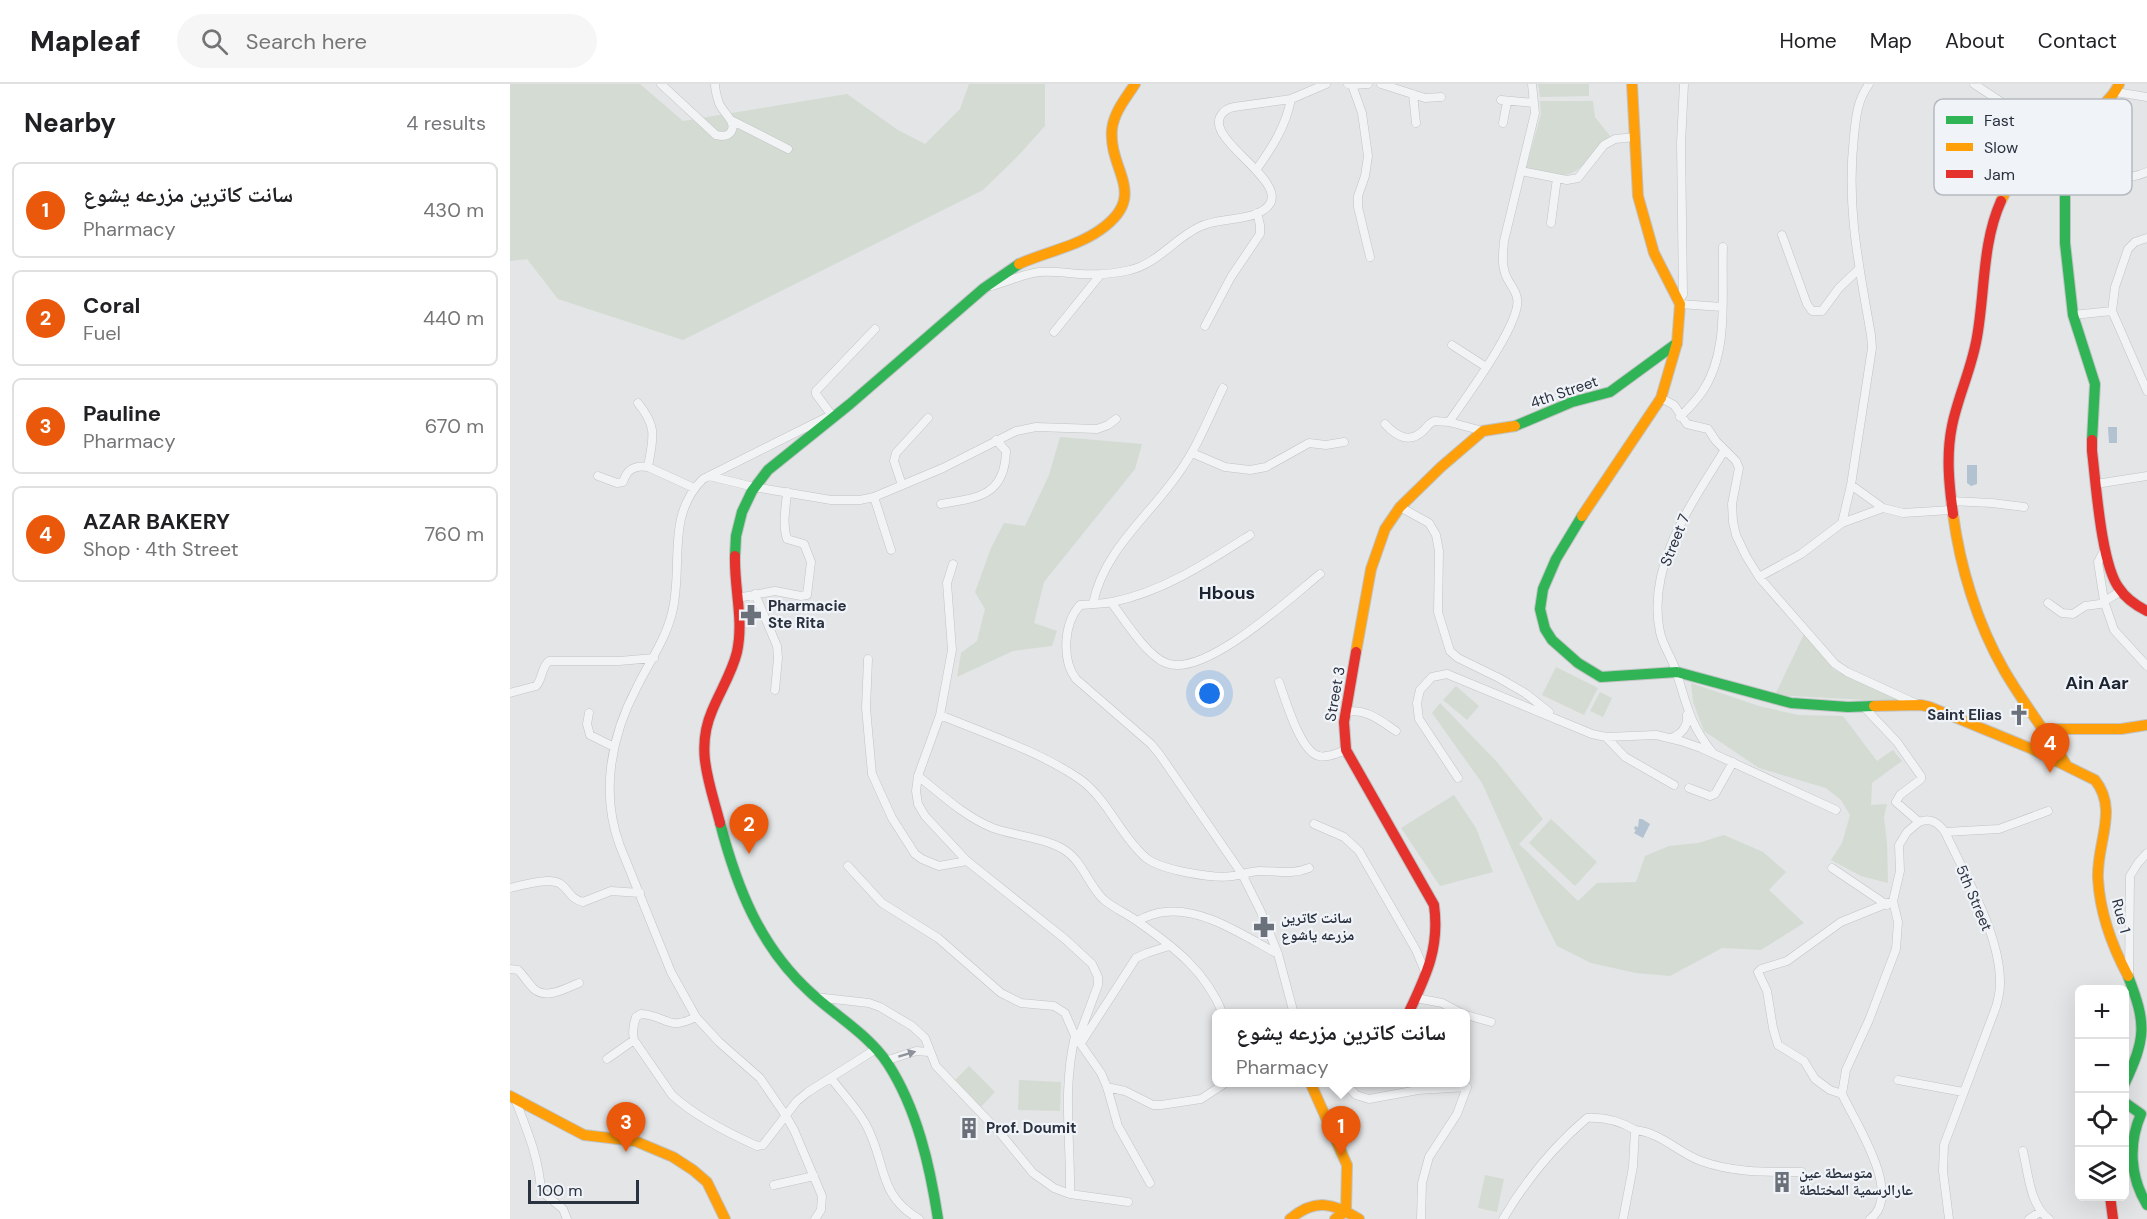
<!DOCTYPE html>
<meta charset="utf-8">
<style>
body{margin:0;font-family:"DM Sans","Noto Naskh Arabic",sans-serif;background:#f6f6f6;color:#202124}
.controls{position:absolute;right:18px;bottom:18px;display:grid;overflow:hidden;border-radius:9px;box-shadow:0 6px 24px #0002}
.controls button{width:54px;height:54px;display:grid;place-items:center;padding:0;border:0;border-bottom:2px solid #e0e0e0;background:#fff;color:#202124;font:30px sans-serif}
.scale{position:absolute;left:18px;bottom:15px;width:111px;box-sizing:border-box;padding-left:6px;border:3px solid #2a3240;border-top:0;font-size:16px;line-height:21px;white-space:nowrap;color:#2a3240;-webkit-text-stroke:4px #f0f3f7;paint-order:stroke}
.you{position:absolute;left:700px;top:610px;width:21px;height:21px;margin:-15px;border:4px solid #fff;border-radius:50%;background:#1a73e8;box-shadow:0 0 0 9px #1a73e833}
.badge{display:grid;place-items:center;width:39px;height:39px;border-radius:50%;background:#ea580c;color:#fff;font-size:20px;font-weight:700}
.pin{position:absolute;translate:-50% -50px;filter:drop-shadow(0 2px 3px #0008)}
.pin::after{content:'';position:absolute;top:32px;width:21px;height:18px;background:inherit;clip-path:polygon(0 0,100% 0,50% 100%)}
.popup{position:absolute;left:702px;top:925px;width:258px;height:78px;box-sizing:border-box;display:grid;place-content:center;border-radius:9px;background:#fff;filter:drop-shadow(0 2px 4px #0005);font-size:20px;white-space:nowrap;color:#757577}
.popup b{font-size:22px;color:#202124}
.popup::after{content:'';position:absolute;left:50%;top:100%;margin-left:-12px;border:12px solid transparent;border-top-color:#fff}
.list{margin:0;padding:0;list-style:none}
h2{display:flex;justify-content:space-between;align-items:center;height:78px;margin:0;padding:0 24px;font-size:26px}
h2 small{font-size:20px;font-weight:400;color:#757577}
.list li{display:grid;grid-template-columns:39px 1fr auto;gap:18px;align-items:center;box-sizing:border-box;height:96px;margin:0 12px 12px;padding:0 12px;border:2px solid #e0e0e0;border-radius:9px}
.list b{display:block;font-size:22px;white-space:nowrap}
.list p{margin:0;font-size:20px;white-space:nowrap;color:#757577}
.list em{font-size:20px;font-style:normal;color:#757577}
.icon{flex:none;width:33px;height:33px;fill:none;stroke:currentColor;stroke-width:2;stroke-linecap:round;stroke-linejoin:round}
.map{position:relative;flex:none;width:1637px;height:1135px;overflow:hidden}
header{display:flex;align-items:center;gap:36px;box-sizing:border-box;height:84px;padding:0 30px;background:#fff;border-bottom:2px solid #e0e0e0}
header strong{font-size:28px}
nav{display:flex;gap:33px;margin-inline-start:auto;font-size:21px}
.search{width:420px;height:54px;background:#f6f6f6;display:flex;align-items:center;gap:15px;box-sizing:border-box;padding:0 21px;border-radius:33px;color:#757577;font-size:22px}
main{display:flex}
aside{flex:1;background:#fff}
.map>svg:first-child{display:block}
.green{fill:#d4dbd3}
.water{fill:#b2c2d1}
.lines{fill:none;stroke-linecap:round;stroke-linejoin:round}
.street-casing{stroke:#c1c3c5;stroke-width:9}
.fast-casing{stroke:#c1c3c5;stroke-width:12}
.slow-casing{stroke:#c1c3c5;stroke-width:12}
.jam-casing{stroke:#c1c3c5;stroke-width:12}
.street{stroke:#f1f3f4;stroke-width:8}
.fast{stroke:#30b455;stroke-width:10}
.slow{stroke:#ff9f0a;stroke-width:10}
.jam{stroke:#e5322d;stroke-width:10}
.oneway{fill:#8e929a}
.labels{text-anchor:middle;stroke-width:4.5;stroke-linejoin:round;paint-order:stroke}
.street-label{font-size:15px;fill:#2a3240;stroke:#f0f3f7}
.poi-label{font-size:15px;font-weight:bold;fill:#2a3240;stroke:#f0f3f7;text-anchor:start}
.quarter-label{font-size:18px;font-weight:bold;fill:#1c2431;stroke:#f0f3f7}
.key{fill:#f0f3f7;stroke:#b5b9c0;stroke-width:1.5}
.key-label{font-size:16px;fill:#2a3240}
</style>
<header>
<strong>Mapleaf</strong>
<div class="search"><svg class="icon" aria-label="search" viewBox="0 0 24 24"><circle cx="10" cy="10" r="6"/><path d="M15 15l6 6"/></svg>Search here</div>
<nav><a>Home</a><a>Map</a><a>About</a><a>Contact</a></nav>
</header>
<main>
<aside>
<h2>Nearby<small>4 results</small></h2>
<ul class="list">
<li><span class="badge">1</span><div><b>سانت كاترين مزرعه يشوع</b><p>Pharmacy</p></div><em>430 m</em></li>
<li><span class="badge">2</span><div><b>Coral</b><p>Fuel</p></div><em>440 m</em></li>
<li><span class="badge">3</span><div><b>Pauline</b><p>Pharmacy</p></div><em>670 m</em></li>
<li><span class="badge">4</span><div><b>AZAR BAKERY</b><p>Shop · 4th Street</p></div><em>760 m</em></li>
</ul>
</aside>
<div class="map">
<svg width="1637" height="1135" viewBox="0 0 1637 1135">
<rect width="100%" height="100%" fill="#e3e5e7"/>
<path class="green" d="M0 0H130L173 37 337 10 388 46 415 60 450 25 459 0H535V42L507 73 473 106 173 256 48 215 17 175 0 177Z
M1028 0H1079V12L1030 13Z
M1030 17H1083L1085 33 1100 52C1082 65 1073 93 1049 91 1038 90 1026 86 1016 84L1031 30Z
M550 353 632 360 625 385 534 498 524 539 547 547 542 562 503 567 447 593 451 569 467 557 475 525 465 508 481 464 494 439 515 442 539 391Z
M1294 550 1324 586 1395 618 1265 611Z
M1046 583 1088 604 1074 631 1032 611Z
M1181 599 1249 622 1288 631 1333 632 1367 677 1383 666 1392 677 1362 699 1361 721 1377 720 1374 733 1377 759 1378 799 1351 792 1321 776 1332 759 1340 731 1331 716 1316 704 1249 684 1194 647 1183 618Z
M946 602 969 622 957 636 933 616Z
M1090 608 1102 614 1093 633 1080 627Z
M930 619 987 678 1033 735 1009 760 1068 817 1087 799 1126 798 1135 772 1159 762 1188 759 1214 751 1253 768 1276 788 1259 806 1294 839 1251 866 1212 864 1160 892 1126 889 1081 879 1047 862 1030 828 972 699 922 629Z
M944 711 966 744 983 788 930 802 891 744Z
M1041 735 1087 778 1065 802 1019 759Z
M459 982 485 1008 471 1023 445 996Z
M509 996 551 998 550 1027 508 1026Z
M975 1091 994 1095 987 1128 968 1124Z"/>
<path class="water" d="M1598 343H1607V359H1599Z
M1457 381H1467V400L1461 402 1457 399Z
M1129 735H1132L1140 740 1133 754 1124 749 1126 746 1124 745 1125 742 1128 743Z"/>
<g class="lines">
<defs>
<path id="street" d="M151 0 206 51C211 52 216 53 220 49 229 39 212 28 209 19 207 13 205 7 205 0
M838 0 842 1 852 29 858 72 855 92 848 112V123L860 173
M871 0 915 14 931 13
M1464 0 1546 54
M842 1 858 0
M1606 8 1637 13
M903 10 906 39
M991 16 1024 19
M221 36 278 65
M993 39 997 18
M746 86C762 64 776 42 781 15
M1011 87 1057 96 1068 94 1094 61 1105 55 1125 53
M1556 90C1582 92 1613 99 1637 88
M1041 139 1047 94
M1272 151 1297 220 1302 227H1312L1329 204 1349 185
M1637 154 1625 158 1618 165 1605 203 1602 227 1637 307
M481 202C497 198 513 190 529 188 543 187 557 189 570 190 587 191 604 190 620 186 647 180 664 155 689 143 707 134 728 137 746 130 800 107 697 61 710 33 713 27 717 24 724 23L781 15 816 0
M1168 217 1173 211 1171 59 1174 0
M1170 220 1212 223
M1563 231 1602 227
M695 242 721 193 750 150V141L747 129
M544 248 591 190
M942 261 976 283
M1151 314 1164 321 1177 340 1198 345 1206 357 1226 377 1229 384 1222 420 1223 438 1226 451 1236 472 1249 493 1325 580 1337 588 1407 620
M128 319C148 344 143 353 138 383L184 404
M323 333 306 310V307L365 245
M1170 333C1178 325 1186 317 1192 308 1220 267 1211 211 1213 163
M875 340C886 352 899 360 913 347 917 343 918 340 924 337L939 338
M973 347 939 338C954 316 1013 237 1007 214 1006 207 1000 200 997 194 991 182 993 169 994 157L1025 29 1022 0
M682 369 715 383 740 386 756 383 799 359 816 361 834 358
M88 392 107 399 113 398C117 385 125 381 138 383
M199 392 244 403 321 416H350L364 413 433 384 506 347 526 343 587 345 598 341 606 335
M1586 400 1637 392
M392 401 384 377 386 369 418 334
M1341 401 1373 424
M364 413 381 466
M1440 417 1482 419 1514 423
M431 420C469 414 495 411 496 367L486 356
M890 423 919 439 926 451 929 467 928 528 940 567 948 574 989 594 1015 609 1039 628
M1332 439 1341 401 1362 264 1361 251C1349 182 1336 123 1344 52 1346 33 1347 17 1359 0
M740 451C698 478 653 508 602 518 592 520 581 520 570 521 554 539 551 575 566 595L641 660 650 671 732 790 751 828 768 870 784 930
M1595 465 1588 478 1594 517 1604 546 1637 582
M1249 493 1291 470 1332 439 1373 424 1393 429 1441 426
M245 510 267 562 268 574 265 606
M227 514 265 507 291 512 297 511 301 478 294 460 277 455C272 440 276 423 277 408
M601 518C614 535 636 571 656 579 694 595 780 514 810 490
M1538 519 1552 529 1563 530 1575 522 1590 520 1611 507
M583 520C593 467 639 432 668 390 687 364 699 333 713 304
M358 575 356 624 362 690 382 734 405 770 412 775 429 782 457 777
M769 598C775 614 790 668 809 672 817 674 828 669 836 666
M0 609 26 602C33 595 31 583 39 577H109L144 574
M1353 622 1387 658 1411 692V695L1390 711 1386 718 1409 738C1421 733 1428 739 1435 748 1455 791 1491 852 1490 900 1490 908 1488 916 1486 923L1434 1061 1433 1087 1439 1135
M837 628C856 624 871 637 886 647
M79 629 77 640 80 651 104 663
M430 631 442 566 437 499 443 480
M1096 653 1115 673 1164 701
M1161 654C1172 650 1178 643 1177 631
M1202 668C1180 640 1177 622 1167 590 1163 575 1153 563 1150 548 1136 482 1182 419 1214 367
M408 692C431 710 455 733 483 744 505 752 532 753 553 765 573 777 577 799 593 815 603 824 616 829 627 837 664 863 696 887 713 930
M948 694 909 635 907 619 910 606 922 593 937 590 1082 650 1096 653 1146 651 1171 657 1191 664 1326 726
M1179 704 1200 712 1205 710 1223 678
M804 740 834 753 849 767 906 866 916 890
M1435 748 1489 745 1538 727
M338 782 372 819 428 854 491 909 511 919 544 922 555 929 565 952 591 989 597 1003 608 1042 640 1099
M1322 784 1377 821
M0 804C12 801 42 792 52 801 60 808 61 815 73 818L101 807 130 809
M627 837C635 833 644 829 654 828 693 823 734 852 768 870
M0 885 8 886C14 892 18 899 24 905 37 916 56 904 69 899
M1619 893 1620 792 1628 779 1637 769
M305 913 359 919 370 923 402 942 415 954 426 982 491 1050 523 1089 544 1104 560 1110C561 1055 552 1008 565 952
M906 914 932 919 953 930
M956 931 981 938
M186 933C156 948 157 931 131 930L126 933C123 941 122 947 124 956L162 1011C186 1033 218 1049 247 1062L253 1061 287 1017 298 1008 366 965
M568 955 588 901V893L582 880 555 855 457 777 415 732 408 720 406 707 408 692 430 631C474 649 533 669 571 696 598 716 610 751 635 773 649 786 704 795 723 792 732 791 740 787 750 787 768 787 782 791 799 784
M571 959 626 874 637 869 659 862
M97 975 124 956
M375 977 406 967 419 968
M321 994C332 1009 346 1023 355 1039 377 1077 366 1110 409 1135
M1388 996 1453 1008
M834 998 846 1011 859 1015 908 1006 957 1003 947 1030 919 1073 912 1099 911 1135
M597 1003 615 1007 643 1021H651L691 1015 717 998
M1332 1010 1320 1006 1305 995 1294 977 1268 961 1263 944 1257 907 1248 888 1251 885 1277 877 1331 838 1383 817
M5 1015C17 1046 29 1074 31 1107L53 1125 57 1135
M1125 1046C1152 1049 1167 1068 1191 1077 1224 1089 1258 1088 1292 1088
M1513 1067C1518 1088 1520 1122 1539 1135
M264 1101 304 1092
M560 1110 618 1118
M305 1135 311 1126 312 1112 284 1046 276 1032 250 994 209 958 186 933 161 888 110 762C90 709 101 652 127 603 139 578 155 557 162 529 174 483 155 432 193 395L321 331
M993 1135C1016 1096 1043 1063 1077 1034 1095 1033 1110 1037 1125 1046L1123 1083 1113 1135
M1360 1135C1394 1111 1345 1038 1332 1010L1336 986 1359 936 1386 865 1388 838 1383 817 1390 787 1389 761 1397 748 1409 738
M1519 1135 1530 1128"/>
<path id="fast" d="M1565 40 1555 98V159L1563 231 1585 300 1582 356
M1005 342 1062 318 1100 308 1167 259
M1072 432 1046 475 1033 505 1030 525 1035 545 1042 556 1068 579 1091 593 1167 588 1281 619 1338 623 1364 622
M225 472 226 452 232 428 242 407 258 386 340 320 474 204 509 180
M210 739C227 804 250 863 301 909 326 932 359 951 378 980 407 1025 420 1082 428 1135
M1614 1001C1636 954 1637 941 1618 892
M1614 1018 1631 1030C1618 1060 1620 1093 1637 1121"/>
<path id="slow" d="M1491 117C1506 84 1536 61 1565 41 1582 28 1600 20 1609 0
M509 180C535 168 566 163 590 146 640 111 598 87 602 45 604 28 616 14 625 0
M1443 430C1450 483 1467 539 1494 586 1513 619 1537 649 1557 682
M1072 432 1151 314 1167 259 1170 220 1144 169 1128 112 1122 0
M846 568 861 485 875 445 890 423 931 383 973 347 1005 342
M1364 622 1411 621 1420 623 1522 665 1585 696C1609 726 1586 760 1588 795 1590 829 1602 862 1618 892
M1534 645H1611L1637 641
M800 998 837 1081
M0 1012 74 1051 125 1057 163 1073 183 1086 197 1098 215 1135
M780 1135C805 1114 823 1119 849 1135
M825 1135 836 1127 837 1081"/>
<path id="jam" d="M1582 356V367C1586 399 1591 480 1609 504 1616 515 1625 521 1637 527
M1443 430C1439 401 1436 371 1442 342 1448 312 1462 284 1467 253 1475 209 1472 159 1491 117
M846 568 834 638 836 666 924 821C930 864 916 892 898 930
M210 739C200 700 185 666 202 627 210 607 222 589 227 568 234 536 224 504 225 472
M1600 1112 1603 1135"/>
</defs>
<use href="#street" class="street-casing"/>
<use href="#fast" class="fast-casing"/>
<use href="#slow" class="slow-casing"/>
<use href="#jam" class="jam-casing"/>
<use href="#street" class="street"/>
<use href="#fast" class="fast"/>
<use href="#slow" class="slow"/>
<use href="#jam" class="jam"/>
</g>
<defs><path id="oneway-solid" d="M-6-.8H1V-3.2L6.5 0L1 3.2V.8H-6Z" transform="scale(1.5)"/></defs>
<use class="oneway" href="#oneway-solid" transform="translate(397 970) rotate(-17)"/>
<defs>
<symbol id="pharmacy-bare" viewBox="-9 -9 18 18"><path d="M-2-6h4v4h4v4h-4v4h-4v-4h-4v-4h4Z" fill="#6b717a" stroke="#f0f3f7" stroke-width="2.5" paint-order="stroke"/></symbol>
<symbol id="church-bare" viewBox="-9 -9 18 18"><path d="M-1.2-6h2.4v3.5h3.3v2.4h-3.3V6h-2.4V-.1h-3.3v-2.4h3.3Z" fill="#6b717a" stroke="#f0f3f7" stroke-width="2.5" paint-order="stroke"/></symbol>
<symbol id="building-bare" viewBox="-9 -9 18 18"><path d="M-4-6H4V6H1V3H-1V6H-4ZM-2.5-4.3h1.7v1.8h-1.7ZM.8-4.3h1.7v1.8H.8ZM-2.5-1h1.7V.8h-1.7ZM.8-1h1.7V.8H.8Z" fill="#6b717a" stroke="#f0f3f7" stroke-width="2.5" paint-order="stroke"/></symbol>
</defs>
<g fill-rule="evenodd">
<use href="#pharmacy-bare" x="226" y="516" width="30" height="30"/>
<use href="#church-bare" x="1494" y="616" width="30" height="30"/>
<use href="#pharmacy-bare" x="739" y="828" width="30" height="30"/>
<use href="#building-bare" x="444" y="1029" width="30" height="30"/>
<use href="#building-bare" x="1257" y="1083" width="30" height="30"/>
</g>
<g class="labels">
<g class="street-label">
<text transform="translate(1054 308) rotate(-19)" y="5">4th Street</text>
<text transform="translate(1165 456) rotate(-68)" y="5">Street 7</text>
<text transform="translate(825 610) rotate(-80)" y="5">Street 3</text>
<text transform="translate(1464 814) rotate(67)" y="5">5th Street</text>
<text transform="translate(1611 832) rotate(75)" y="5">Rue 1</text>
</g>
<g class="poi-label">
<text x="258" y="527">Pharmacie<tspan x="258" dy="17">Ste Rita</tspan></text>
<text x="1492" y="636" text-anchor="end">Saint Elias</text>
<text x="771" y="839">سانت كاترين<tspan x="771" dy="17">مزرعه ياشوع</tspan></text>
<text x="476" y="1049">Prof. Doumit</text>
<text x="1289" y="1094">متوسطة عين<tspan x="1289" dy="17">عارالرسمية المختلطة</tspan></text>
</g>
<g class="quarter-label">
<text x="717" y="515">Hbous</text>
<text x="1587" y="605">Ain Aar</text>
</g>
</g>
<rect x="1424" y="15" width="198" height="96" rx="9" class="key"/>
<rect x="1436" y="32" width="27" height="8" fill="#30b455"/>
<rect x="1436" y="59" width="27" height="8" fill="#ff9f0a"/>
<rect x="1436" y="86" width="27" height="8" fill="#e5322d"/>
<g class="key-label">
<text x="1474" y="42">Fast</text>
<text x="1474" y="69">Slow</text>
<text x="1474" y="96">Jam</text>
</g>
</svg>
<div class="controls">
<button>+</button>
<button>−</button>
<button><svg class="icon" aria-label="locate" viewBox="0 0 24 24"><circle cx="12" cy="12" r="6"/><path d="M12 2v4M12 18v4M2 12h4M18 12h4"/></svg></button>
<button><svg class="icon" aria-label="layers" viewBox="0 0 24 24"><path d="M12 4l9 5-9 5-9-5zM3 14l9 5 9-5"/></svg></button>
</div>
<div class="scale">100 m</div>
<div class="you"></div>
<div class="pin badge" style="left:831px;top:1072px">1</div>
<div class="popup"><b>سانت كاترين مزرعه يشوع</b>Pharmacy</div>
<div class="pin badge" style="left:239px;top:770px">2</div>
<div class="pin badge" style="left:116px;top:1068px">3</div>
<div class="pin badge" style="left:1540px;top:689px">4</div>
</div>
</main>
